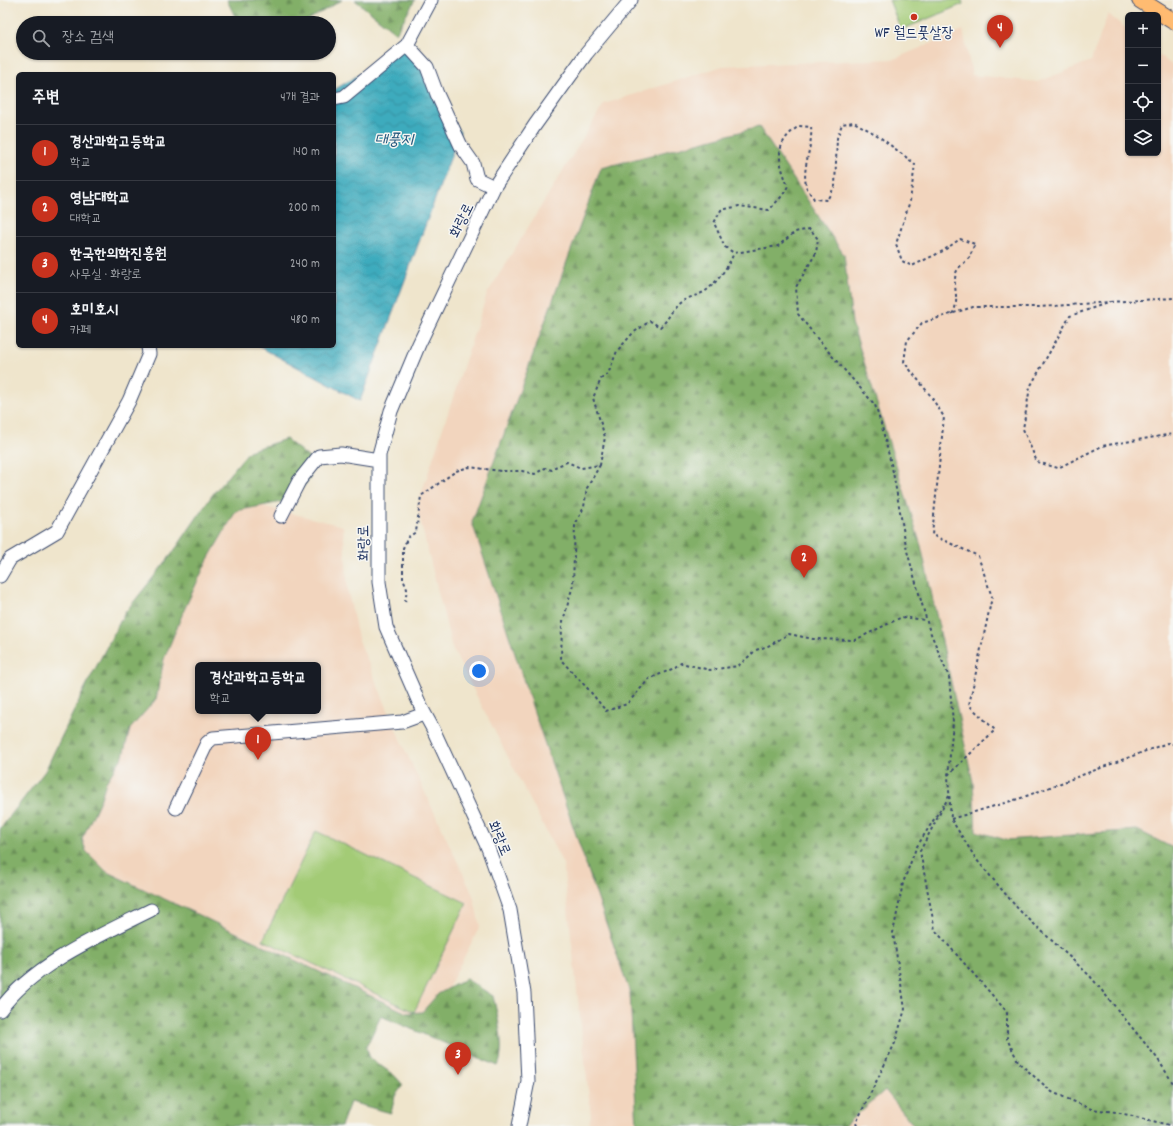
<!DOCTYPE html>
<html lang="ko">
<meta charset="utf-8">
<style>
body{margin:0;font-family:Dekko,"Poor Story",sans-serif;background:#20242c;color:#f1f3f6}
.controls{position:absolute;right:12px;top:12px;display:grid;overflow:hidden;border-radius:6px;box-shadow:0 1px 3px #0004}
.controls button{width:36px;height:36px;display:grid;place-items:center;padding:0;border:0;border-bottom:1px solid #363941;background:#171b24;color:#f1f3f6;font:20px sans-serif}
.you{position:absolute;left:479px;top:671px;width:14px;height:14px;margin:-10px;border:3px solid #fff;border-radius:50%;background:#1a73e8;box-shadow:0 0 0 6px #1a73e833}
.badge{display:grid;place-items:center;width:26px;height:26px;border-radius:50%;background:#c8321e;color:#fff;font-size:13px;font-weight:700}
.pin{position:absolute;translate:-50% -33px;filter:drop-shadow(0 1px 2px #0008)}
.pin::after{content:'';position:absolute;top:21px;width:14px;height:12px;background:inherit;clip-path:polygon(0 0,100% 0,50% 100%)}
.popup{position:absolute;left:195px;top:662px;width:126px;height:52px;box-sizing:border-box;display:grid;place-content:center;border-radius:6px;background:#171b24;filter:drop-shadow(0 1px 3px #0005);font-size:13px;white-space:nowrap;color:#9ea1a6}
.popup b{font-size:15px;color:#f1f3f6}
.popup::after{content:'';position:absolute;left:50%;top:100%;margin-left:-8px;border:8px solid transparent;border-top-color:#171b24}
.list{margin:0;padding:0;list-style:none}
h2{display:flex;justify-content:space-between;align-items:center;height:52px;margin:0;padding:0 16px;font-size:17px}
h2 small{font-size:13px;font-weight:400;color:#9ea1a6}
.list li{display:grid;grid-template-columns:26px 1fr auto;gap:12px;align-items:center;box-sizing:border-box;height:56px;padding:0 16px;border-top:1px solid #363941}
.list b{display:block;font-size:15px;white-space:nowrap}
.list p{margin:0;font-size:13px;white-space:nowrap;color:#9ea1a6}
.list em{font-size:13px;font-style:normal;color:#9ea1a6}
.icon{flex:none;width:22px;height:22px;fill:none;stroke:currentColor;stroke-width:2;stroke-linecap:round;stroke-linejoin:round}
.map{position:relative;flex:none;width:1173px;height:1126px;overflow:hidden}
.search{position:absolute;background:#171b24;box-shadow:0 1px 3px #0004;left:16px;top:16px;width:320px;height:44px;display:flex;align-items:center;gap:10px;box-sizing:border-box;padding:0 14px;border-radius:22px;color:#9ea1a6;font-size:15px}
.panel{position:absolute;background:#171b24;box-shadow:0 1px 3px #0004;left:16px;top:72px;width:320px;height:276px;border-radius:6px}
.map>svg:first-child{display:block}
.built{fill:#f2d5be;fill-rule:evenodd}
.green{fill:#a3cb76;stroke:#5f7d6a}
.forest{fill:url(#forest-firs);stroke:#4e6f62}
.water{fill:url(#water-waves);stroke:#2c6d8e}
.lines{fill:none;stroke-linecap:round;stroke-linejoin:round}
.minor-casing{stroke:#3b4a6e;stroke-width:15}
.major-casing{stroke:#3b4a6e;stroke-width:18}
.path{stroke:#3b4a6e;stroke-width:2;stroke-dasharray:3 3;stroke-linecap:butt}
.minor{stroke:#fff;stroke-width:13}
.major{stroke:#ffbb71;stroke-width:16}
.poi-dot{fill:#c8321e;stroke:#f6f6f2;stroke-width:1.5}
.labels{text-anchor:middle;stroke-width:3;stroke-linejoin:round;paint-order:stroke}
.poi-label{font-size:15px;fill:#1b2f5e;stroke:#f6f6f2}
.street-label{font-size:15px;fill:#1b2f5e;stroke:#f6f6f2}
.water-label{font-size:16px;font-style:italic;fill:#275a7f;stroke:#f6f6f2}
</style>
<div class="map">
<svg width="1173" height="1126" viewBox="0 0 1173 1126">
<defs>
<pattern id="forest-firs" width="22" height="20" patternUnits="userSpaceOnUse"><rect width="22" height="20" fill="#82af67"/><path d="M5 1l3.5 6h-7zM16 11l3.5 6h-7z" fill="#6a8f58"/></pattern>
<pattern id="water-waves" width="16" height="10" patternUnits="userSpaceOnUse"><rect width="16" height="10" fill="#3eabbd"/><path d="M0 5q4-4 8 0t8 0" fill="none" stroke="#338c9d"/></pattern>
</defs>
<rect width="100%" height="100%" fill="#f6f6f2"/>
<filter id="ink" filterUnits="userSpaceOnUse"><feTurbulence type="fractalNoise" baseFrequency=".025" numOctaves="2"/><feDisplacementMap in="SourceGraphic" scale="8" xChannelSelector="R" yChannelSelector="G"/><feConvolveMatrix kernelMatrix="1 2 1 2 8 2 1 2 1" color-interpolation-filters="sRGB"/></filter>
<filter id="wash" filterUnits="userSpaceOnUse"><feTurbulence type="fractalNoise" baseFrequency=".012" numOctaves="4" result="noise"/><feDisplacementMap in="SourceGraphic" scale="16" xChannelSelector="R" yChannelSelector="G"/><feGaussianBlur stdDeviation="0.9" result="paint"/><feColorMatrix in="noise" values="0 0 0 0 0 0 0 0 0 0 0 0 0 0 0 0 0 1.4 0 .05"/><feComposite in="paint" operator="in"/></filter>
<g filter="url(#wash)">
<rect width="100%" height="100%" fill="#efe5cc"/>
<path class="built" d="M1108 14 1128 30V153H1158V54L1173 66V1126H588L591 1116 563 864 452 648 417 507 487 294 604 104 723 66 894 59 963 30 972 75 1038 82 1091 61Z
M233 499 343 526 348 592 358 638 400 739 473 895 480 926 439 1006 412 1023 61 855ZM198 665H318V711H198Z"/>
<path class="green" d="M889 0H962L963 4 901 30Z
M316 831 467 903 414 1012 263 940Z"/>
<path class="forest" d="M227 0H342L303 23H238Z
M355 0H415L396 33Z
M759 127 844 255 852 323 921 546 973 782 976 831 1006 840 1137 830 1173 848V1126H914L885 1090 844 1126H637L630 993 532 706 472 522 601 168Z
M286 439 308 457 310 478 298 493 281 502 236 511 207 561 184 610 164 659 156 699 130 729 123 756 106 782 101 798 82 839 86 851 107 872 407 1013 422 1012 438 994 466 979 493 996C497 1014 506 1049 498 1066L381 1016 366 1047 370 1058 395 1076 403 1085 395 1096 391 1113 350 1102 341 1126H0V829L45 771 84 690 124 614 172 554 213 494 249 451Z"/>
<path class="water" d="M407 45 460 132 360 401 258 346H334V90Z"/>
</g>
<g filter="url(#ink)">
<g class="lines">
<defs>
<path id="minor" d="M407 45 431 0
M334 99 344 97 407 45 427 67 437 94 461 146 473 163 477 179 494 187
M281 516 299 481 319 456 341 454 379 460
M0 576 10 559 57 531 129 401 149 354 148 346
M176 808 207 743 213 738 402 722 424 714
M0 1010C33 964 101 935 151 910
M519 1126 528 1081 524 993 510 910 488 848 433 729 421 707 386 627 379 582V455L391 411 419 344 494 187 535 125 586 54 631 0"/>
<path id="major" d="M1140 0 1173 21"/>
</defs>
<use href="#minor" class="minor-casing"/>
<use href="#major" class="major-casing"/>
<path class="path" d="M1110 302 1173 298
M952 314C961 301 952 287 956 273 958 266 967 262 970 256 972 252 973 247 975 244L960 239 943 251 912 266 902 261 896 244 910 201 915 164 877 135 854 122 842 124 837 138 835 186 827 200 814 199C812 195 806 189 806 185 802 166 813 147 811 127L799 126C773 144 778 160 788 186L783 195 769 210 739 206 721 210 714 223 725 247 734 253 778 246 795 232 810 229 818 239 816 253 796 287 798 314 820 342 875 405 882 427 893 472 907 551 929 629 949 677 953 722 948 776 951 819 976 859 1019 910 1090 976 1157 1058 1173 1083
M600 465 587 488 584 507 575 525 573 585 562 625 561 660 589 690 606 711 627 704 649 679 672 669 681 663 710 670 738 666 756 650 768 646 789 634 813 639 855 640 902 617 926 620
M405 602 407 589 403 579V548L408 537 416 532 421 496 456 471 469 467 501 471H522L535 474 545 468 552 470 555 467 567 462 581 468 600 465 605 437 593 398 601 379 608 374 617 351 633 333 650 321 660 327C668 320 669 315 675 308 682 298 694 297 704 292 717 283 728 267 734 253
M948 775 995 730 969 705 992 597 978 556 932 535 944 417 930 395 904 362 907 341 922 323 973 307H1040L1110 302 1070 316 1030 387 1023 429 1037 462 1058 468 1102 446 1173 434
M949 796 920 851 935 930 1007 1012V1039L1019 1063 1052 1092 1091 1109 1116 1112 1173 1126
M951 819 1021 798 1167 743 1173 744
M857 1126 856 1123 895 1043 905 1009 893 933 903 883 916 848 943 805"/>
<use href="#minor" class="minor"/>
<use href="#major" class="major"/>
</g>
</g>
<circle class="poi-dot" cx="914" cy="17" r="4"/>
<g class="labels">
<g class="poi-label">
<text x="914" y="37">WF 월드풋살장</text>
</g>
<g class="street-label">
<text transform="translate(461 220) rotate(-64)" y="5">화랑로</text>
<text transform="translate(363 543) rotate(-91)" y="5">화랑로</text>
<text transform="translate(500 838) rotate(67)" y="5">화랑로</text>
</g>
<g class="water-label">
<text x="394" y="144">대풍지</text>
</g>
</g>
</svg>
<div class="controls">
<button>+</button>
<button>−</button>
<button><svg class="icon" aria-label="locate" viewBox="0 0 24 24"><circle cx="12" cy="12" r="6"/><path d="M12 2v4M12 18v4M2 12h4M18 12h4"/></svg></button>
<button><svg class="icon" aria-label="layers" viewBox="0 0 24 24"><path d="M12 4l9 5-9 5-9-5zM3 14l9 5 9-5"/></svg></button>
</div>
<div class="you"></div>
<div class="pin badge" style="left:258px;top:760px">1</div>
<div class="popup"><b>경산과학고등학교</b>학교</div>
<div class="pin badge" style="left:804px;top:578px">2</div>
<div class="pin badge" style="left:458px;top:1075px">3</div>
<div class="pin badge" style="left:1000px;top:48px">4</div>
<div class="search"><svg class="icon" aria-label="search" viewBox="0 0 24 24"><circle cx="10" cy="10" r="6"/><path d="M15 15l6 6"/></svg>장소 검색</div>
<section class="panel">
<h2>주변<small>4개 결과</small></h2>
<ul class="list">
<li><span class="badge">1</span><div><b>경산과학고등학교</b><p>학교</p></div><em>140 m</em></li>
<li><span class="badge">2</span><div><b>영남대학교</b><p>대학교</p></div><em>200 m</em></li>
<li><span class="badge">3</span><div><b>한국한의학진흥원</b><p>사무실 · 화랑로</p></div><em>240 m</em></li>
<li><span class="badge">4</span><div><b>호미호시</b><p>카페</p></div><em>480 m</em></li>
</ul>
</section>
</div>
